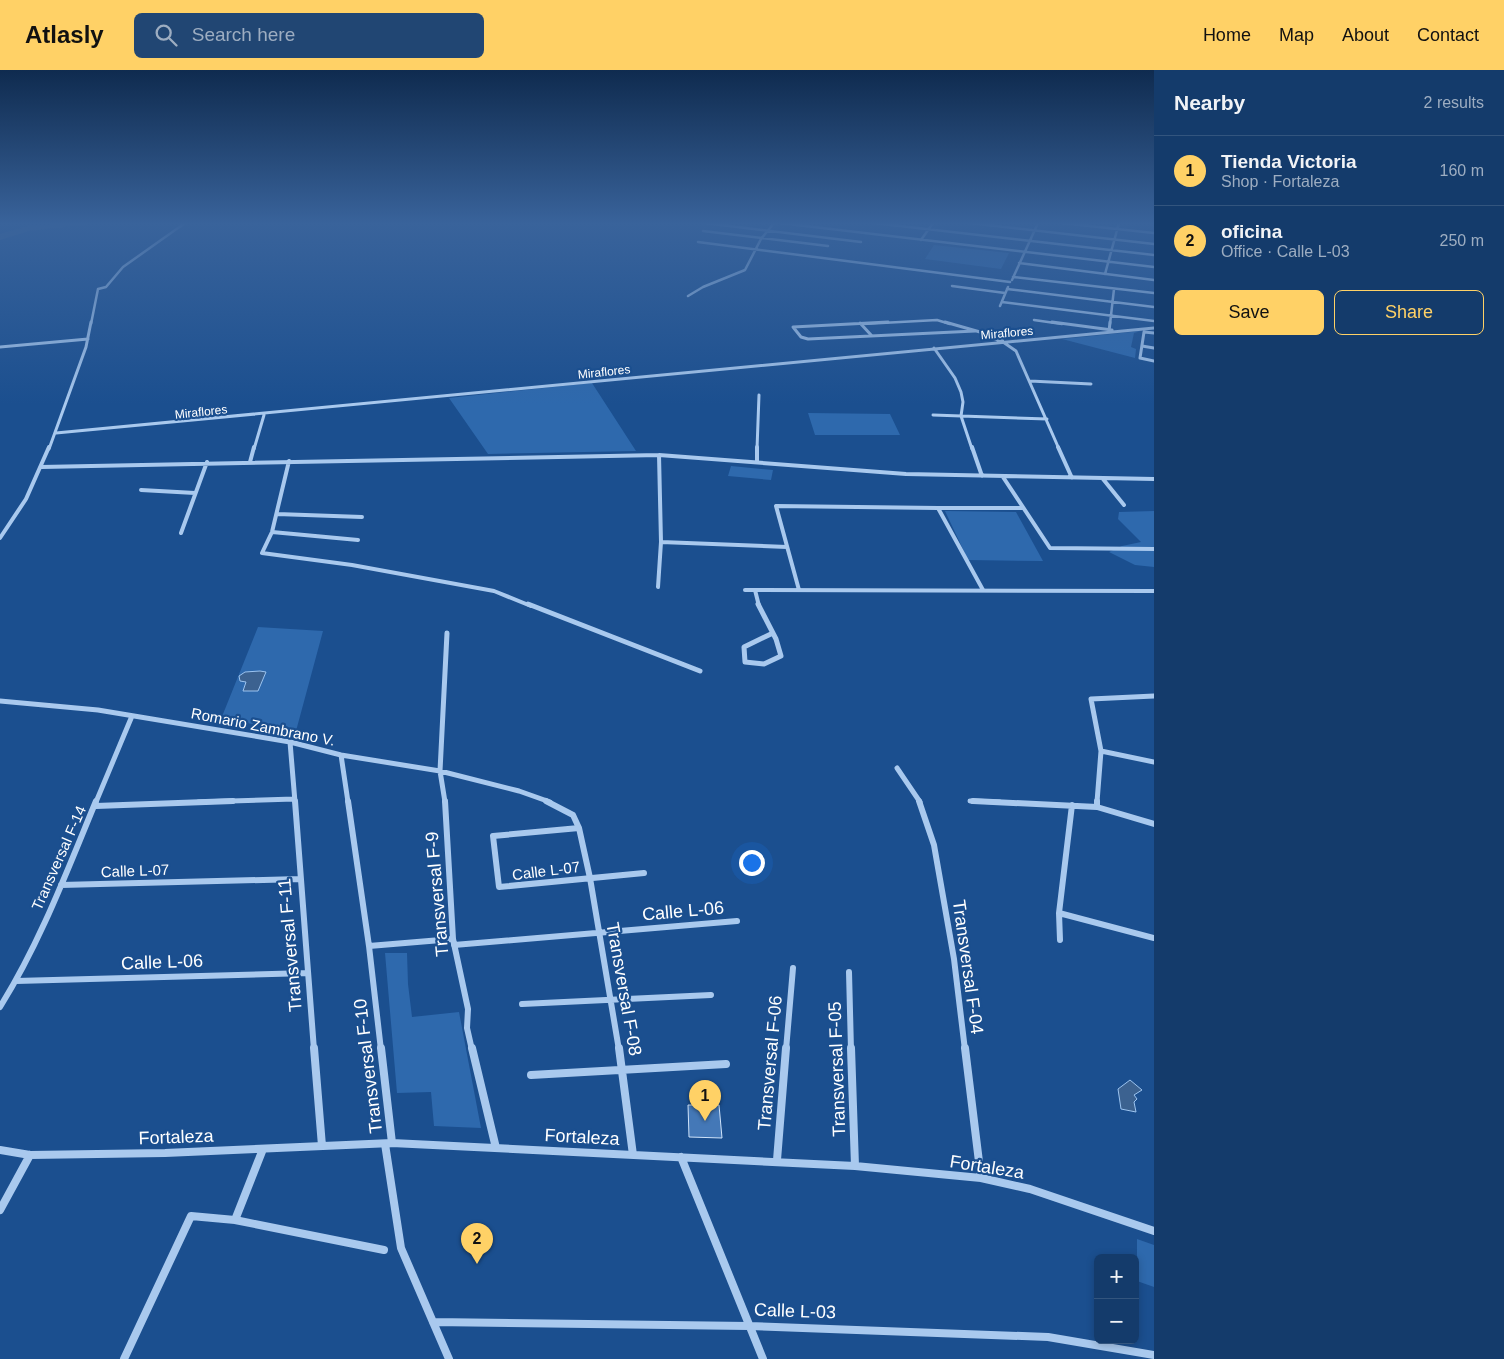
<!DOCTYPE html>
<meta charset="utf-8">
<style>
body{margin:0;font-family:Helvetica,sans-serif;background:#214673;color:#f1f3f6}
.controls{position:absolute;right:15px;bottom:15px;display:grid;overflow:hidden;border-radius:8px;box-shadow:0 2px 8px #0003}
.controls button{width:45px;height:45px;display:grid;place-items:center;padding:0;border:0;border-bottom:1px solid #33557e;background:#143b6b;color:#f1f3f6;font:25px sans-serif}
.you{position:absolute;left:751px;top:792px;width:18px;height:18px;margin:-12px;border:4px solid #fff;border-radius:50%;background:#1a73e8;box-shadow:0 0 0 8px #1a73e833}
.badge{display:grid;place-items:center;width:32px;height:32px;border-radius:50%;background:#ffd166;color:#111;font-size:16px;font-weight:700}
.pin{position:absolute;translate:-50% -41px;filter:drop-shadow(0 1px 2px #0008)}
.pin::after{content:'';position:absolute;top:26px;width:18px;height:15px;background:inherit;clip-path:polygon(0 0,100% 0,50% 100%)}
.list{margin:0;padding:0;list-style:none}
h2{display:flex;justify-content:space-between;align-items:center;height:65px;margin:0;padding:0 20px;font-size:21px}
h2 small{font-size:16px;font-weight:400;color:#9dadc1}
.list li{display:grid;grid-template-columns:32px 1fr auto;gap:15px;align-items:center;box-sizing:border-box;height:70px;padding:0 20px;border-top:1px solid #33557e}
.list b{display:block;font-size:19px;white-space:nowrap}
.list p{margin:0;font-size:16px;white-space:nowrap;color:#9dadc1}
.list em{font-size:16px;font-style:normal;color:#9dadc1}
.actions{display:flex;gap:10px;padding:15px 20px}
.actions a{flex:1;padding:11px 0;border:1px solid #ffd166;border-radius:8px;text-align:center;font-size:18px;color:#ffd166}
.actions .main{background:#ffd166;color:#111}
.icon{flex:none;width:28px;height:28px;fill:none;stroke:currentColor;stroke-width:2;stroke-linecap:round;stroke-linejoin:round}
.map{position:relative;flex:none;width:1154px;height:1289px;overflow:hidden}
header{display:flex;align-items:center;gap:30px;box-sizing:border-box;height:70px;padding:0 25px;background:#ffd166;color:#111}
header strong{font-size:24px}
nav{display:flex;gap:28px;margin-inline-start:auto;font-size:18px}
.search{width:350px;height:45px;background:#214673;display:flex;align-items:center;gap:12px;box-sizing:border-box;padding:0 18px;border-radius:8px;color:#9dadc1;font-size:19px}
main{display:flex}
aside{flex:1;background:#143b6b}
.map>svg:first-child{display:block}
.green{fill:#2e69ad}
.water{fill:#3c6290;stroke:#9cc4f0}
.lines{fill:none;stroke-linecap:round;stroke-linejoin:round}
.river{fill:#3c6290;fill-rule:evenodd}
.building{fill:#4478b7;stroke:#cfe3fa}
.minor-far5{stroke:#a9c9ee;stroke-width:2.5}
.minor-far4{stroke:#a9c9ee;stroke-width:3}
.minor-far3{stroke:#a9c9ee;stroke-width:4}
.minor-far2{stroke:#a9c9ee;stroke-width:5}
.minor-far1{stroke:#a9c9ee;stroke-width:6}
.minor{stroke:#a9c9ee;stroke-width:8}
.labels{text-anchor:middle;stroke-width:4.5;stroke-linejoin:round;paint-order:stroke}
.far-street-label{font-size:12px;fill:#fff;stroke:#1b4f8f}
.street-label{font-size:15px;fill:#fff;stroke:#1b4f8f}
.near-street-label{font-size:18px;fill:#fff;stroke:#1b4f8f}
</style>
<header>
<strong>Atlasly</strong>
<div class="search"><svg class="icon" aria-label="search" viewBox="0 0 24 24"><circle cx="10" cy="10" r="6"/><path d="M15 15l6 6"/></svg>Search here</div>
<nav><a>Home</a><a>Map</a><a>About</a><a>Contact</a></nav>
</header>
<main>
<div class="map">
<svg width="1154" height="1289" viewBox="0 0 1154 1289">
<rect width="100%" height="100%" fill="#1b4f8f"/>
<path class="green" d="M934 175 1009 183 1001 199 925 189Z
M1141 261 1134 263 1131 277 1136 279 1135 288 1062 269Z
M592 313 636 381 488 384 449 328Z
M808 343 890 344 900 365H815Z
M731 396 773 400 771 410 728 406Z
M945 441 1016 442 1043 491 968 490Z
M1154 441V497L1135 495 1109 482 1122 476 1141 472 1118 449 1119 442Z
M258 557 323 561 296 661 221 649Z
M385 883H407L408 914 412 947 459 942 481 1058 434 1056 431 1022 397 1023Z
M1137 1169 1154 1175V1217L1137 1211Z"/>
<path class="water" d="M260 601 266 602 258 621H243L246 612 240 611 239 606 245 602Z
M1130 1010 1142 1020 1134 1025 1137 1029 1134 1032 1136 1042 1121 1039 1118 1019Z"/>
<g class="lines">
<path class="river" d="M63 153H100L29 161 0 170V164L28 156Z"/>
</g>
<path class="building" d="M688 1035H719L722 1068 689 1067Z"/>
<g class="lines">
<path class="minor-far5" d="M705 153 861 172
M780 153 1154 197
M874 153 1154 185
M970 153 1154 174
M1062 153 1154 163
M703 161 828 176
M921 170 933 153
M698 172 1010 212
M1019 193 1154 210
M1105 204 1119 153
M1013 207 1154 223
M1012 210 1038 153
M952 216 1005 223
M1007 219 1154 237
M688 226 703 217 745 200 761 169 774 153
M1002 232 1154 251
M1000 236 1008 217
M1034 250 1062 254
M91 254 98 219 106 217 123 197 185 153
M863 254 937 250 950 254
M1110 254 1114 219"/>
<path class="minor-far4" d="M888 252 793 257 801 267 808 269 975 261
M945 252 1001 268 1003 272
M1052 252 1112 260
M860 253 872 266
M1109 262 1110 252
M1154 263 1144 262 1140 288 1154 291
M985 265 1003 272 1016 281 1059 379
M1142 276 1154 278
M0 277 88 269
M934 278 955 308 961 322 963 332 961 346 972 379
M1030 311 1091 314
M933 345 1047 349
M56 363 1154 258
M49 379 86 277 91 252
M254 379 264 345
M757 379 759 325"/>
<path class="minor-far3" d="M972 377 982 406
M1058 377 1072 408
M289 391 272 462 262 483 352 495 494 521 531 536
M757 391V377
M250 392 254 377
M41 397 659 385 906 404 1154 409
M1003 407 1050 478 1154 479
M1103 409 1124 435
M141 420 195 423
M277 444 362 447
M272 462 358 470
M181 463 207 392
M0 468 26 429 49 377
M661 472 787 477
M658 517 661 472 659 385
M745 520 1154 521
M755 520 759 536
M799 520 776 436 938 438
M983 520 938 438H1023"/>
<path class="minor-far2" d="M528 534 700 601
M758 534 776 569 781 586 764 594 745 592 744 577 773 563
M0 631 98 640 290 672 341 685 440 701 519 721 550 732
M290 672 295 732
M1101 681 1154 692
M341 685 348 732
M897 698 920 732
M970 731 1000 732
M96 732 132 646
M198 732 294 729
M445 732 440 701 447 563
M1097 732 1101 681 1091 629 1154 626"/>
<path class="minor-far1" d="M295 731 314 980
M348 731 369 876 381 980
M445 731 453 869 468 939 467 958 472 980
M546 731 573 745 579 758 590 808 619 980
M919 731 934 775 954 889 965 980
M973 731 1097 737 1154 754
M96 736 233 731
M1097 737V731
M579 758 493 766 499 817 644 803
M61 815 300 809
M1059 843 1154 868
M1060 870 1059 843 1072 735
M454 875 737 851
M369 876 453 869
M849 902 851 980
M16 911 308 903
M522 934 711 925
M0 937C40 873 67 801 96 731
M786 980 793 898"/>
<path class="minor" d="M314 978 322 1076
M381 978 392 1073 385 1074 401 1178 449 1289
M472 978 496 1078
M619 978 633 1085
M851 978 855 1096
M965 978 981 1108
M531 1005 726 994
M0 1080 30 1085 165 1083 392 1073 855 1096 981 1108 1030 1119 1154 1161
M681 1087 763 1289
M777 1090 786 978
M0 1140 30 1085
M235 1150 263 1079
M433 1252 749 1256 1048 1267 1154 1285
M124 1289 191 1146 235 1150 384 1180"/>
</g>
<linearGradient id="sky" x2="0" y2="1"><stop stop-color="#0f2b4f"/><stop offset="0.46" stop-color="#39639b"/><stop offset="1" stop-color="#39639b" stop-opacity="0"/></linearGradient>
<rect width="1154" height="334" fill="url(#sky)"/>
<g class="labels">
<g class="far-street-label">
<text transform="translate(1007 263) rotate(-5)" y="4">Miraflores</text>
<text transform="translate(604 302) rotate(-6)" y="4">Miraflores</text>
<text transform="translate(201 342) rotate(-6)" y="4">Miraflores</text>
</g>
<g class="street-label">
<text transform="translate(263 657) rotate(11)" y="5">Romario Zambrano V.</text>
<text transform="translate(59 788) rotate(-66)" y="5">Transversal F-14</text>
<text transform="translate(135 801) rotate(-2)" y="5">Calle L-07</text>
<text transform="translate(546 801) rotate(-7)" y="5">Calle L-07</text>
</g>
<g class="near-street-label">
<text transform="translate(437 824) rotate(-95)" y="6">Transversal F-9</text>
<text transform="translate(683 841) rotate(-5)" y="6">Calle L-06</text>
<text transform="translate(290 875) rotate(-95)" y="6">Transversal F-11</text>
<text transform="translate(162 892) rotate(-2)" y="6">Calle L-06</text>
<text transform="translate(968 897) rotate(82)" y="6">Transversal F-04</text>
<text transform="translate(624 919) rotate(80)" y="6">Transversal F-08</text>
<text transform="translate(770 993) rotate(-85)" y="6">Transversal F-06</text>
<text transform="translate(368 996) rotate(-97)" y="6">Transversal F-10</text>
<text transform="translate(837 999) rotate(-92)" y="6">Transversal F-05</text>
<text transform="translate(176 1067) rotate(-2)" y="6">Fortaleza</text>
<text transform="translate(582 1067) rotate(3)" y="6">Fortaleza</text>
<text transform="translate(987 1097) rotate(9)" y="6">Fortaleza</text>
<text transform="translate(795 1241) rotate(2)" y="6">Calle L-03</text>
</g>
</g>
</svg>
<div class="controls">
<button>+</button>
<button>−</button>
</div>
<div class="you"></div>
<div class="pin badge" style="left:705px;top:1051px">1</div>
<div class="pin badge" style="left:477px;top:1194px">2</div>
</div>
<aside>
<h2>Nearby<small>2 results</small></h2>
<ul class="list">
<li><span class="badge">1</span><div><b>Tienda Victoria</b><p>Shop · Fortaleza</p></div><em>160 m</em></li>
<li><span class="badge">2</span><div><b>oficina</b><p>Office · Calle L-03</p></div><em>250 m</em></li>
</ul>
<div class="actions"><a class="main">Save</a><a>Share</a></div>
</aside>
</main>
